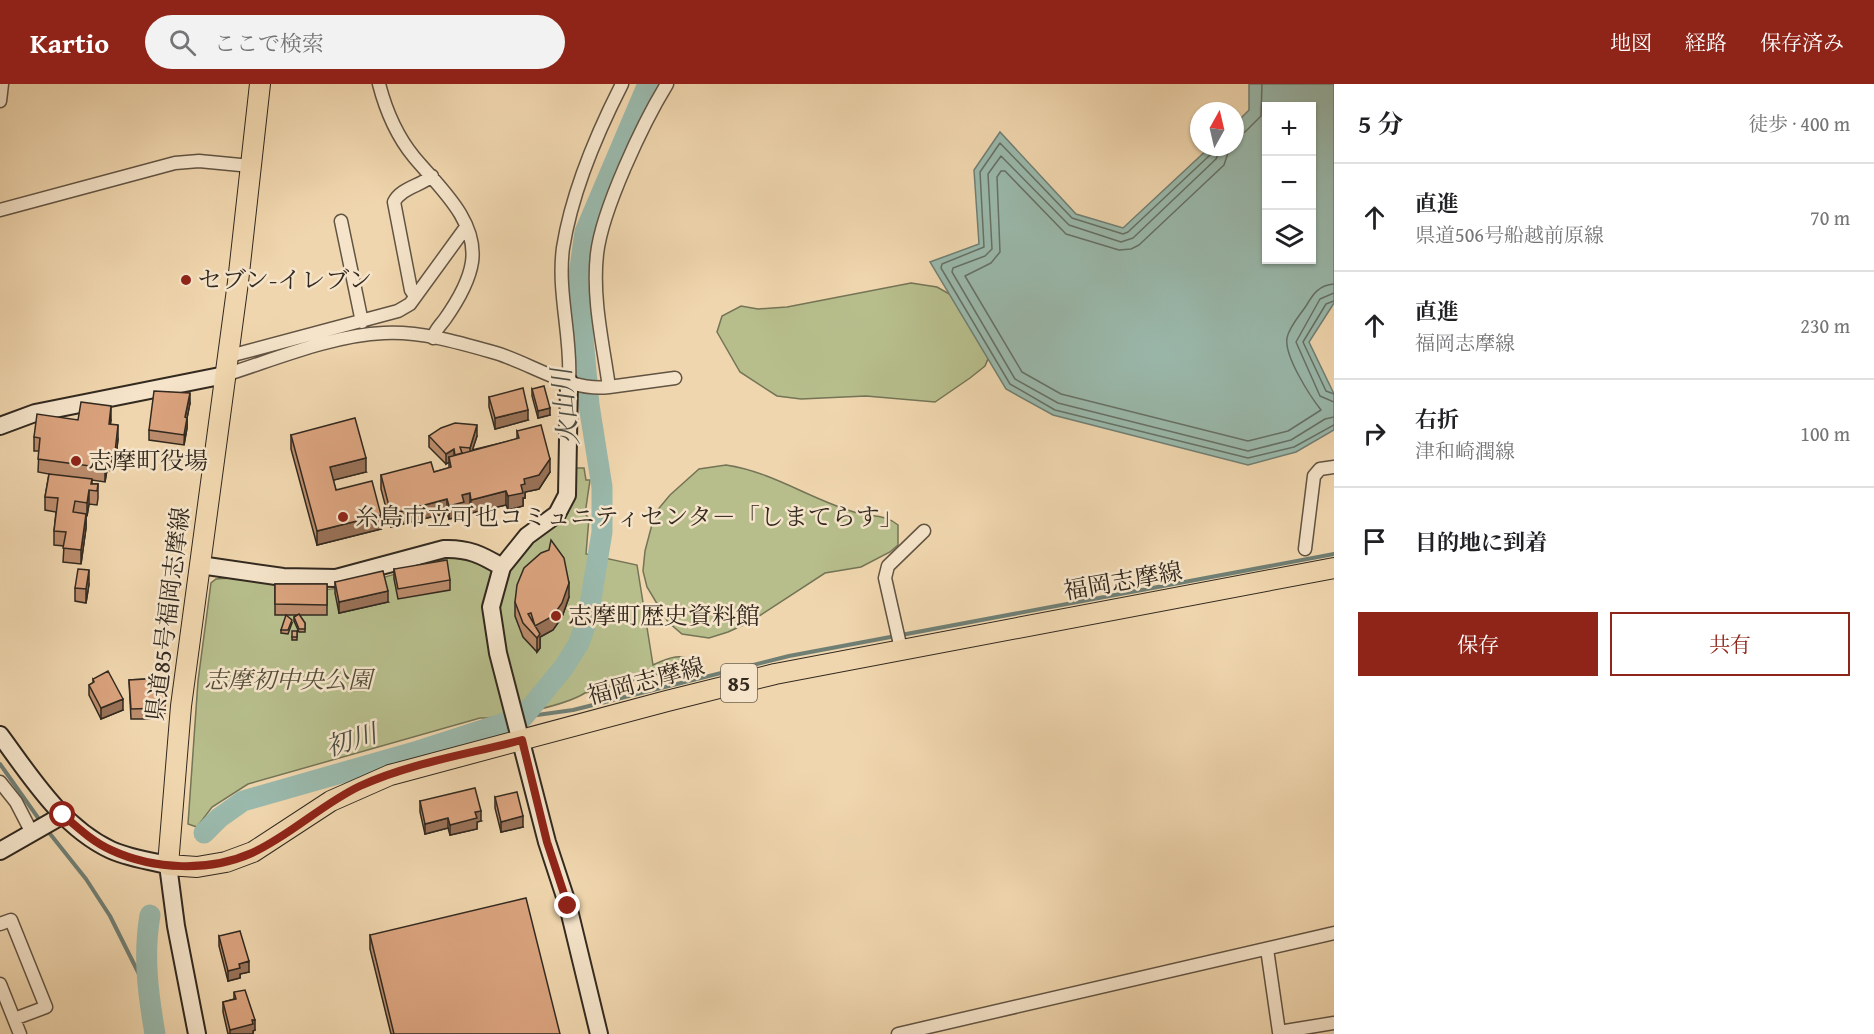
<!DOCTYPE html>
<html lang="ja">
<meta charset="utf-8">
<style>
body{margin:0;font-family:"Gentium Book Plus","Noto Serif JP",serif;background:#f2f2f2;color:#202124}
.controls{position:absolute;right:18px;top:18px;display:grid;overflow:hidden;border-radius:0px;box-shadow:0 2px 4px #0004}
.controls button{width:54px;height:54px;display:grid;place-items:center;padding:0;border:0;border-bottom:2px solid #e0e0e0;background:#fff;color:#202124;font:30px sans-serif}
.compass{position:absolute;left:1190px;top:18px;width:54px;height:54px;border-radius:50%;background:#fff;box-shadow:0 2px 4px #0004;rotate:8deg}
.stop{position:absolute;width:18px;height:18px;margin:-14px;border:4px solid #8f2418;border-radius:50%;background:#fff}
.stop.end{background:#8f2418;border-color:#fff;box-shadow:0 2px 6px #0008}
.list{margin:0;padding:0;list-style:none}
h2{display:flex;justify-content:space-between;align-items:center;height:78px;margin:0;padding:0 24px;font-size:26px}
h2 small{font-size:20px;font-weight:400;color:#757577}
.list li{display:grid;grid-template-columns:39px 1fr auto;gap:18px;align-items:center;box-sizing:border-box;height:108px;padding:0 24px;border-top:2px solid #e0e0e0}
.list b{display:block;font-size:22px;white-space:nowrap}
.list p{margin:0;font-size:20px;white-space:nowrap;color:#757577}
.list em{font-size:20px;font-style:normal;color:#757577}
.actions{display:flex;gap:12px;padding:18px 24px}
.actions a{flex:1;padding:14px 0;border:2px solid #8f2418;border-radius:0px;text-align:center;font-size:21px;color:#8f2418}
.actions .main{background:#8f2418;color:#fff}
.icon{flex:none;width:33px;height:33px;fill:none;stroke:currentColor;stroke-width:2;stroke-linecap:round;stroke-linejoin:round}
.map{position:relative;flex:none;width:1334px;height:950px;overflow:hidden}
header{display:flex;align-items:center;gap:36px;box-sizing:border-box;height:84px;padding:0 30px;background:#8f2418;color:#fff}
header strong{font-size:28px}
nav{display:flex;gap:33px;margin-inline-start:auto;font-size:21px}
.search{width:420px;height:54px;background:#f2f2f2;display:flex;align-items:center;gap:15px;box-sizing:border-box;padding:0 21px;border-radius:33px;color:#757577;font-size:22px}
main{display:flex}
aside{flex:1;background:#fff}
.map>svg:first-child{display:block}
.green{fill:#b7be8c;stroke:#747456;stroke-width:1.5}
.water{fill:#9ab9ac;stroke:#707f74;stroke-width:1.5;fill-rule:evenodd}
.lines{fill:none;stroke-linecap:round;stroke-linejoin:round}
.shore{stroke:#667166;stroke-width:1.5}
.stream{stroke:#707f74;stroke-width:4}
.river{stroke:#9ab9ac;stroke-width:21}
.street-casing{stroke:#625443;stroke-width:15}
.secondary-casing{stroke:#32291f;stroke-width:20}
.primary-casing{stroke:#32291f;stroke-width:22}
.street{stroke:#f5e4ca;stroke-width:12}
.secondary{stroke:#f5e4ca;stroke-width:16}
.primary{stroke:#f0d6ae;stroke-width:20}
.wall{fill:#bb8c6c;stroke:#32291f;stroke-width:1.5}
.shaded-wall{fill:#997258;stroke:#32291f;stroke-width:1.5}
.building{fill:#daa37e;stroke:#32291f;stroke-width:1.5}
.route{stroke:#8f2418;stroke-width:8}
.poi-dot{fill:#8f2418;stroke:#f5e4ca;stroke-width:2}
.labels{text-anchor:middle;stroke-width:5;stroke-linejoin:round;paint-order:stroke}
.shield{fill:#f5e4ca;stroke:#6c6152;stroke-width:1.5}
.shield-label{font-size:22px;font-weight:bold;fill:#32291f}
.poi-label{font-size:24px;fill:#32291f;stroke:#f5e4ca;text-anchor:start}
.street-label{font-size:24px;fill:#32291f;stroke:#f5e4ca}
.park-label{font-size:24px;font-style:italic;fill:#534e3a;stroke:#f5e4ca}
.water-label{font-size:26px;font-style:italic;fill:#4c4d42;stroke:#f5e4ca}
</style>
<header>
<strong>Kartio</strong>
<div class="search"><svg class="icon" aria-label="search" viewBox="0 0 24 24"><circle cx="10" cy="10" r="6"/><path d="M15 15l6 6"/></svg>ここで検索</div>
<nav><a>地図</a><a>経路</a><a>保存済み</a></nav>
</header>
<main>
<div class="map">
<svg width="1334" height="950" viewBox="0 0 1334 950">
<rect width="100%" height="100%" fill="#f0d6ae"/>
<filter id="stains"><feTurbulence type="fractalNoise" baseFrequency=".00333" numOctaves="4"/><feColorMatrix values="0 0 0 0 .2 0 0 0 0 .09 0 0 0 0 .02 0 0 0 .5 -.17"/></filter>
<radialGradient id="worn" r=".72"><stop offset=".6" stop-color="#630" stop-opacity="0"/><stop offset="1" stop-color="#630" stop-opacity=".3"/></radialGradient>
<path class="green" d="M911 199 937 203 953 212 990 270 985 282 970 294 935 318 866 312 801 315 777 312 740 288 717 248 722 232 741 222 758 225 787 223Z
M726 381C773 388 810 415 854 428 869 433 885 430 898 441V461L890 468 861 483 825 489 750 538 728 548 709 554 682 550 668 538 647 503 643 487 645 467 655 429 670 411 699 385Z
M575 384H584L586 396H590L585 430 589 434 586 470 637 481 653 581C666 575 685 566 695 581L585 609C564 622 506 634 480 634L248 700 212 723 197 743 188 740 198 597 211 499 216 495C247 491 280 505 312 506 347 508 416 483 452 473L465 472 491 482 541 447Z"/>
<path class="water" d="M1249 0H1334V219L1309 258 1334 310V346L1296 368 1248 381 1053 331 1006 305 930 178 979 160 974 86 1000 48 1076 130 1123 144 1210 63H1235V40L1249 26ZM1266 22H1312V176H1266Z"/>
<g class="lines">
<path class="shore" d="M1235 51 1245 48 1261 32 1262 0
M1214 63 1211 70 1128 148 1123 150 1072 134 1000 59 980 88 984 163 942 180 941 184 1010 300 1055 326 1248 374 1294 363 1334 341
M1221 63 1216 75 1133 154 1121 158 1069 141 1001 72 988 90 992 165 985 172 953 184 952 188 1015 295 1058 319 1248 367 1291 356 1325 335 1334 333
M1230 63 1224 81 1139 161 1131 165 1119 166 1066 150 1005 87H1001L997 93 1000 168 991 179 965 192 1022 288 1061 310 1248 357 1288 347 1321 326C1310 312 1284 272 1287 254 1289 243 1300 231 1306 222 1313 210 1319 201 1334 200
M1334 209 1320 215 1296 258 1320 312 1334 318
M1334 217 1326 220 1303 258 1326 307 1334 310"/>
<path class="stream" d="M523 633 573 626 789 572 1334 470
M0 680 41 738
M47 746 86 795 110 832 146 904"/>
<path class="river" d="M204 749 219 734 243 717 418 667 523 633 564 583 579 559 588 533 602 448V403L589 321 578 198 585 148 648 0
M150 831C143 872 148 909 155 950"/>
<defs>
<path id="street" d="M379 0C386 27 396 51 414 73 438 102 478 136 472 178 469 198 457 218 445 235 440 242 435 246 433 254
M0 17 2 0
M0 126 175 79 199 77 251 82
M341 137 362 238
M415 212 411 206 394 118C401 104 420 102 432 92
M228 269 237 270 398 227 410 220 466 143
M225 291C273 276 332 251 384 249 421 247 461 259 496 269 532 280 571 308 609 303 603 260 592 214 597 170 602 126 643 39 667 0
M569 298C572 253 557 209 563 164 572 107 596 51 622 0
M609 303 675 294
M1305 465 1314 392 1320 385 1334 383
M901 565 885 494 888 482 924 447
M0 698 16 718 32 749
M0 840 11 836 46 923 14 935
M1267 865 1279 948 1334 939
M0 900 20 950
M898 950 1334 849"/>
<path id="secondary" d="M569 298 567 411 557 430 527 452 502 483 491 523 498 569 547 758 568 822 599 950
M0 342 35 329 225 291
M200 481 283 493 336 494 444 465C468 464 482 471 502 483
M0 651C31 693 62 743 111 766 129 774 149 777 168 781L176 842 197 950
M0 767 63 731"/>
<path id="primary" d="M260 0 238 198 181 622 168 781 197 783 226 778 253 768 331 717 390 691 667 617 775 590 1334 484"/>
</defs>
<use href="#street" class="street-casing"/>
<use href="#secondary" class="secondary-casing"/>
<use href="#primary" class="primary-casing"/>
<use href="#street" class="street"/>
<use href="#secondary" class="secondary"/>
<use href="#primary" class="primary"/>
</g>
<path class="wall" d="M532 305 550 331 538 334 532 312Z
M489 313 528 336 495 345 489 323Z
M190 319 187 334V344L184 361 149 356V346Z
M78 336H111L110 340 118 355 115 381 112 387 107 386 105 398 92 396V400H98V414L97 421 89 420 87 432H86V444L81 480 63 478 64 462 54 461V447L56 428 45 426V413L49 390 38 388 39 367H34V353Z
M517 347 550 388 539 405 525 408V414H523V422L508 426 506 421 471 429 470 423 464 425V432L449 435 447 429 391 443 381 405V391L434 388 449 384V378L446 380 429 363V352H477L472 366 517 355Z
M291 351 366 388 333 396 336 406 381 445 317 461 291 365Z
M394 485 450 496V506L398 515 394 495Z
M335 498 388 518 339 529 335 509Z
M89 500 86 519 75 517V504Z
M275 500H327V531H299L305 539V548H299L294 537V533L297 531H275Z
M569 513 562 533 553 546 540 553V564L537 568 523 553 515 532V518Z
M292 539 288 550 281 549V546Z
M297 547V556H292V553Z
M163 594 165 629 162 630V635H131L129 596Z
M93 595 123 626 101 635 89 611V601L93 599Z
M495 713 523 743 501 748 495 724Z
M420 717 481 737 477 738V745L450 751 448 744 425 750 420 728Z
M370 851 560 950H391L370 865Z
M219 852 249 888 240 890V894L228 897 219 862Z
M234 908 255 946 253 947V950H228L223 928V918L234 915Z"/>
<path class="shaded-wall" d="M190 309V319L187 334V344L184 361 185 333Z
M111 322V336L109 354V340Z
M550 324V331L538 334V327Z
M528 326V336L495 345V334Z
M118 341V355L115 381 112 387V373Z
M477 341V352L470 374V364Z
M454 365V375L449 373V378L446 380V370Z
M107 372V386L105 398V384Z
M366 374V388L330 397V383Z
M550 375V388L539 405 525 408V414H523V422L508 426V412L521 401 524 395Z
M89 406V420L87 432V419Z
M506 407V421L471 429V416Z
M470 409V423L464 425V432L449 435V422L462 411Z
M447 415V429L391 443V430Z
M86 430V444L81 480V466Z
M381 431V445L317 461V447Z
M89 486V500L86 519V505Z
M569 499V513L562 533 553 546 540 553V564L537 568V554L535 542Z
M388 507V518L339 529V518Z
M123 615V626L101 635V624Z
M165 619V629L162 630V620Z
M481 727V737L477 738V745L450 751V741L475 728Z
M523 732V743L501 748V738Z
M448 734V744L425 750V740Z
M249 877V888L240 890V894L228 897V887L239 880Z
M252 936H255V946L253 947V950H230V946Z"/>
<path class="building" d="M544 302 550 324 538 327 532 305Z
M523 304 528 326 495 334 489 313Z
M154 307 190 309 185 333 187 334 184 351 149 346Z
M81 318 111 322 109 340 118 341 115 368 112 373 107 372 105 384 38 375 40 354 34 353 37 330 78 336Z
M355 334 366 374 330 383 336 406 372 397 381 431 317 447 291 351Z
M455 339 477 341 470 364 460 363 462 369 455 371 454 365 446 370 429 352 441 344Z
M541 341 550 375 539 391 524 395 525 400 521 401 523 409 508 412 506 407 471 416 470 409 462 411 464 418 449 422 447 415 391 430 381 391 431 378 434 388 451 383 449 373 519 354 517 347Z
M49 390 92 395 91 400H98L97 407 89 406 87 419 75 417 73 428 86 430 81 466 63 464 66 448 54 447 58 414 45 413Z
M551 456 564 474 569 499 562 519 553 532 535 542 531 529 528 530 540 550 537 554 523 539 515 518 517 501 524 484 541 469 549 466Z
M447 476 450 496 398 505 394 485Z
M78 485 89 486 86 505 75 504Z
M383 487 388 507 339 518 335 498Z
M275 500H327V521L275 520Z
M299 530 305 539V545H299L294 533Z
M286 531 292 536 288 546H281Z
M292 547H297V553H292Z
M108 587 123 615 101 624 89 601 94 598 93 595Z
M163 594 165 619 162 620V624L131 625 129 596Z
M475 704 481 727 475 728 477 734 450 741 448 734 425 740 420 717Z
M517 708 523 732 501 738 495 713Z
M526 814 560 950H394L370 851Z
M240 847 249 877 239 880 240 884 228 887 219 852Z
M245 906 255 936H252L253 940 230 946 223 918 236 915 234 908Z"/>
<g class="lines">
<path class="route" d="M63 731C78 744 93 758 111 766 154 786 209 788 252 769 291 751 322 720 360 702 410 679 469 670 522 656L547 758 568 822"/>
</g>
<g class="poi-dot">
<circle cx="186" cy="196" r="6"/>
<circle cx="76" cy="377" r="6"/>
<circle cx="343" cy="433" r="6"/>
<circle cx="556" cy="532" r="6"/>
</g>
<g class="labels">
<rect class="shield" x="721" y="580" width="36" height="38" rx="4.5"/>
<g class="shield-label">
<text x="739" y="607">85</text>
</g>
<g class="poi-label">
<text x="198" y="204">セブン-イレブン</text>
<text x="88" y="385">志摩町役場</text>
<text x="355" y="441">糸島市立可也コミュニティセンタ－「しまてらす」</text>
<text x="568" y="540">志摩町歴史資料館</text>
</g>
<g class="street-label">
<text transform="translate(1123 497) rotate(-10)" y="8">福岡志摩線</text>
<text transform="translate(168 530) rotate(-83)" y="8">県道85号福岡志摩線</text>
<text transform="translate(646 597) rotate(-15)" y="8">福岡志摩線</text>
</g>
<g class="park-label">
<text x="288" y="604">志摩初中央公園</text>
</g>
<g class="water-label">
<text transform="translate(565 323) rotate(-96)" y="9">火山川</text>
<text transform="translate(351 656) rotate(-17)" y="9">初川</text>
</g>
</g>
<rect width="100%" height="100%" filter="url(#stains)"/>
<rect width="100%" height="100%" fill="url(#worn)"/>
</svg>
<div class="controls">
<button>+</button>
<button>−</button>
<button><svg class="icon" aria-label="layers" viewBox="0 0 24 24"><path d="M12 4l9 5-9 5-9-5zM3 14l9 5 9-5"/></svg></button>
</div>
<svg class="compass" viewBox="-18 -18 36 36"><path d="M0-13l5 13h-10z" fill="#e53935"/><path d="M0 13l5-13h-10z" fill="#757577"/></svg>
<div class="stop" style="left:63px;top:731px"></div>
<div class="stop end" style="left:568px;top:822px"></div>
</div>
<aside>
<h2>5 分<small>徒歩 · 400 m</small></h2>
<ul class="list">
<li><svg class="icon" aria-label="ahead" viewBox="0 0 24 24"><path d="M12 20V5M6 11l6-6 6 6"/></svg><div><b>直進</b><p>県道506号船越前原線</p></div><em>70 m</em></li>
<li><svg class="icon" aria-label="ahead" viewBox="0 0 24 24"><path d="M12 20V5M6 11l6-6 6 6"/></svg><div><b>直進</b><p>福岡志摩線</p></div><em>230 m</em></li>
<li><svg class="icon" aria-label="right" viewBox="0 0 24 24"><path d="M7 20v-9h11M14 6l5 5-5 5"/></svg><div><b>右折</b><p>津和崎潤線</p></div><em>100 m</em></li>
<li><svg class="icon" aria-label="arrive" viewBox="0 0 24 24"><path d="M6 21V4h12l-3 4 3 4H6"/></svg><div><b>目的地に到着</b></div></li>
</ul>
<div class="actions"><a class="main">保存</a><a>共有</a></div>
</aside>
</main>
